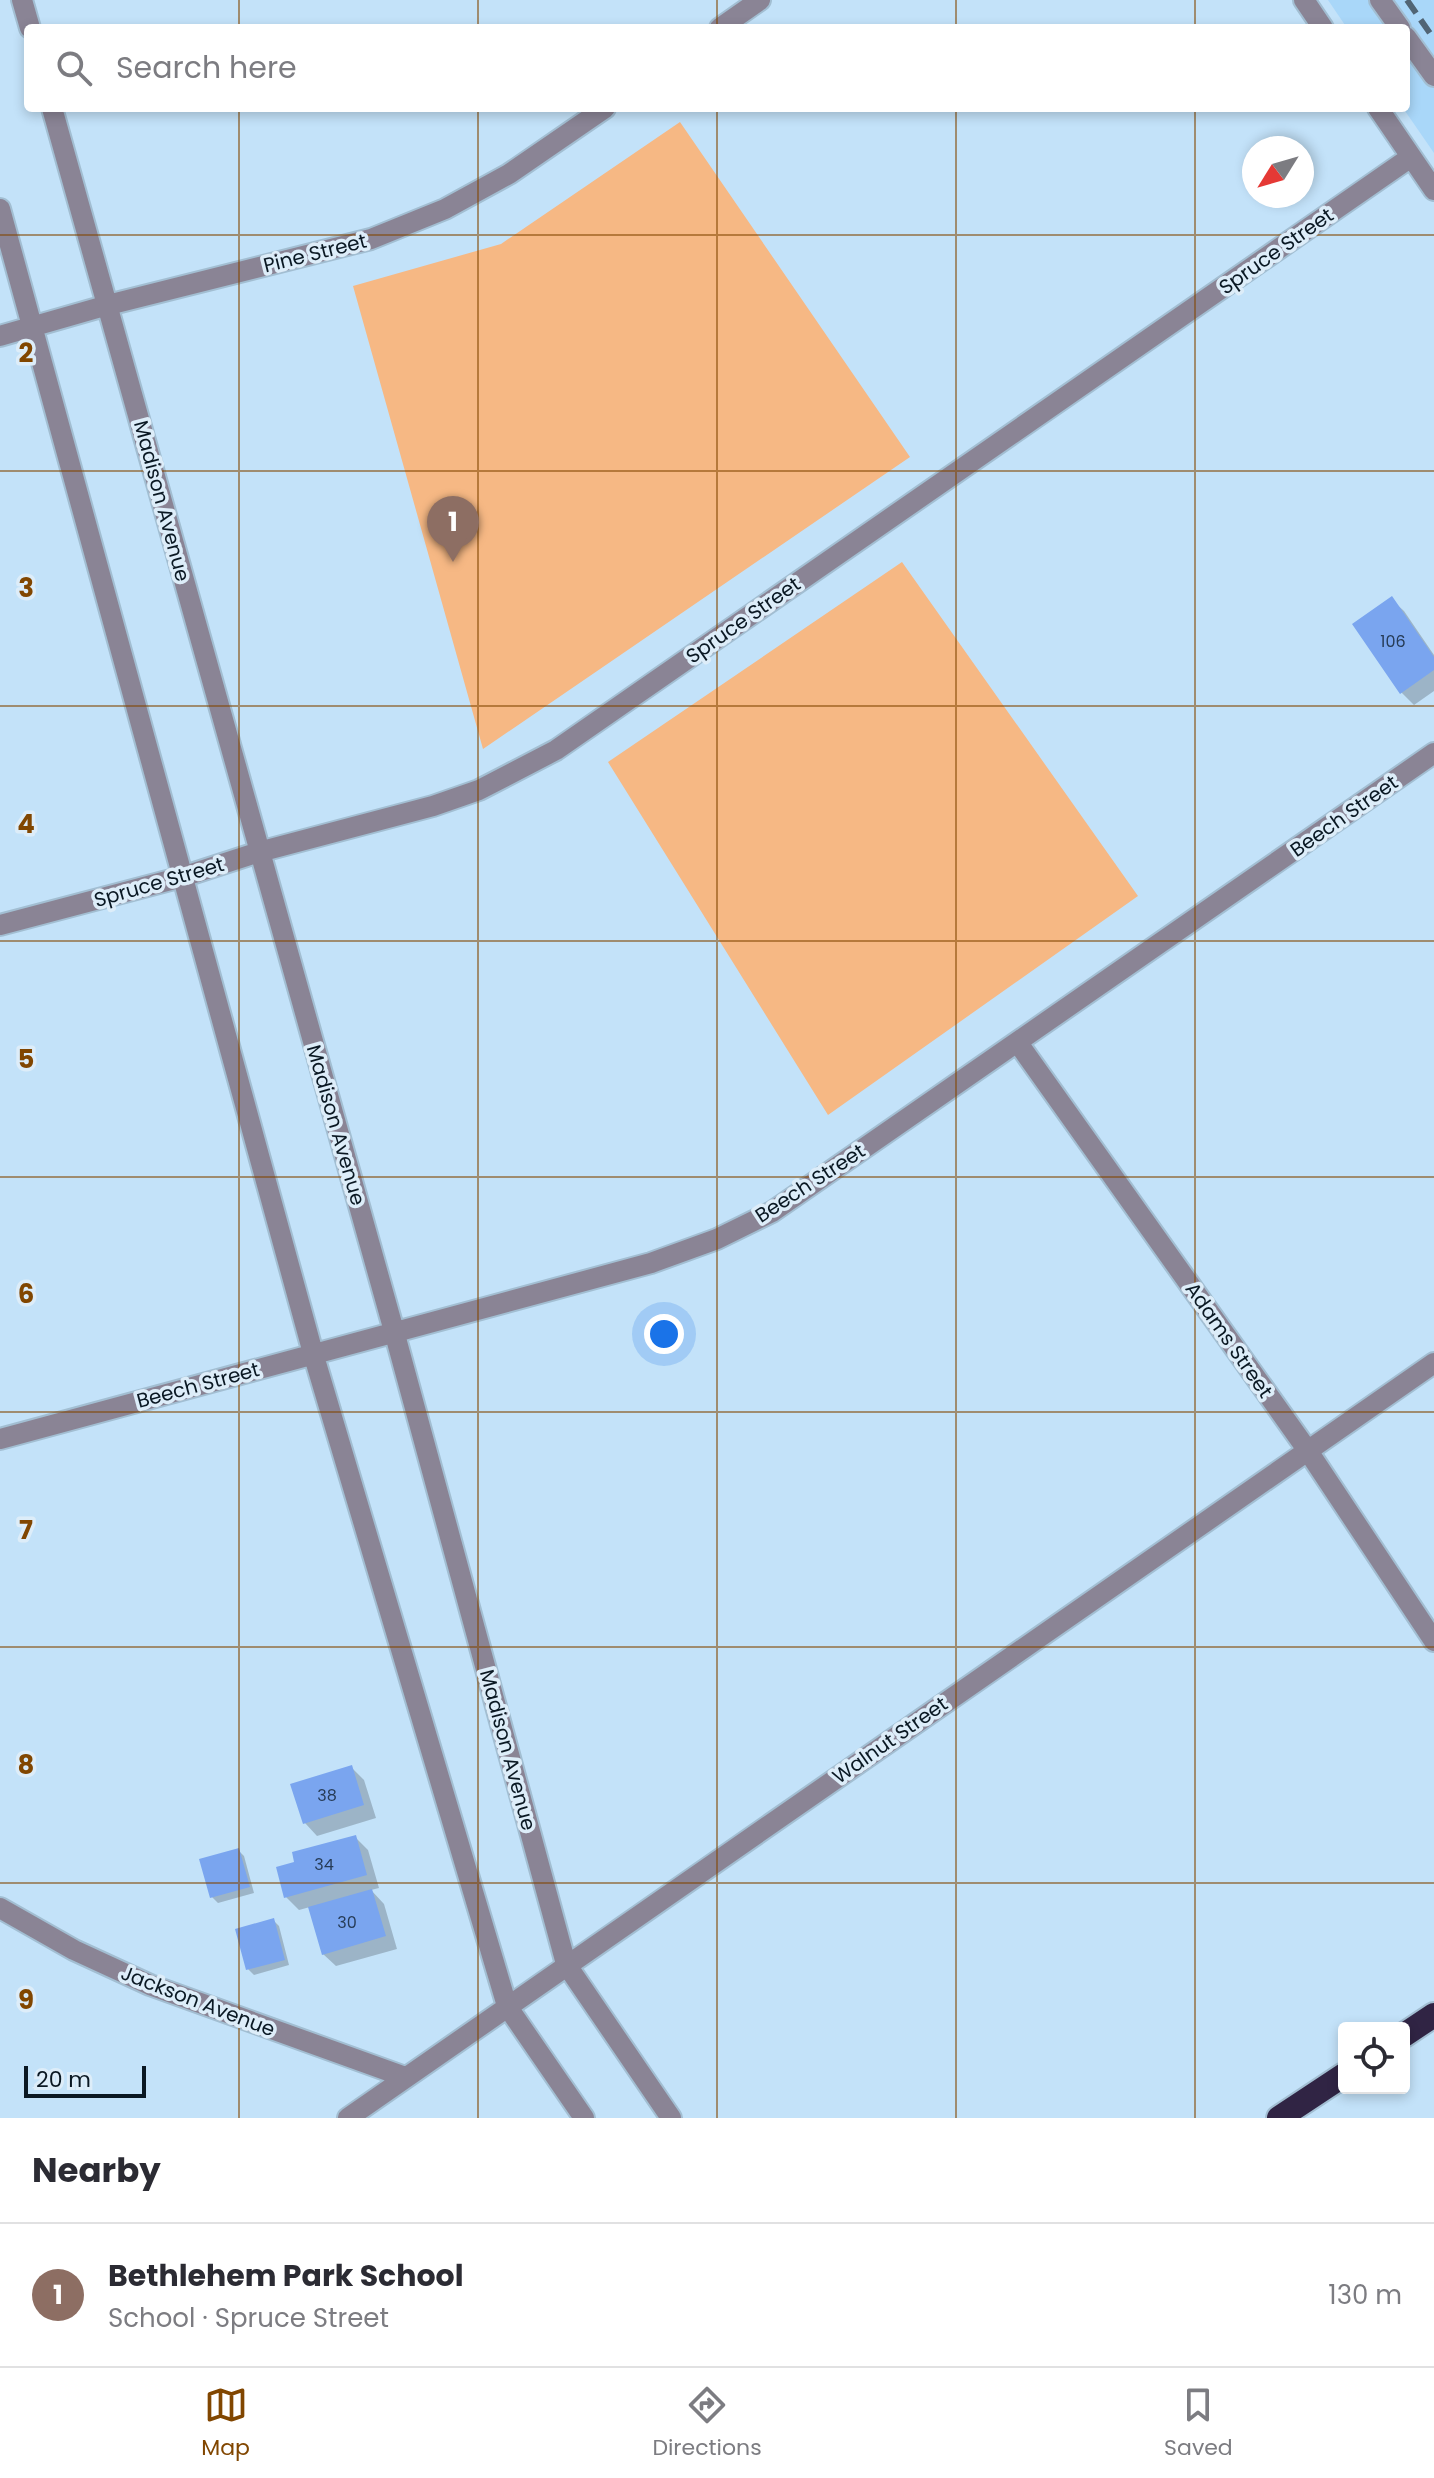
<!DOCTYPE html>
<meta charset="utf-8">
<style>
body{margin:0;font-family:Poppins,sans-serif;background:#f7f7f7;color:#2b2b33}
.controls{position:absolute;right:24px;bottom:24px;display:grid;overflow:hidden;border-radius:8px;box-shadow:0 4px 12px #0003}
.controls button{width:72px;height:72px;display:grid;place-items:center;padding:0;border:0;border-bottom:2px solid #e1e1e2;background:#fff;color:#2b2b33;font:40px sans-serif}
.compass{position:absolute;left:1242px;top:136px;width:72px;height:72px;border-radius:50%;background:#fff;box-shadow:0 4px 12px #0003;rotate:233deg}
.scale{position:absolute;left:24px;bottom:20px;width:122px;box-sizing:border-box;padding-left:8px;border:4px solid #0a1823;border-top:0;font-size:22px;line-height:28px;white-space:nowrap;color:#0a1823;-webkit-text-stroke:6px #ddedf9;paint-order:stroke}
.you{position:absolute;left:664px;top:1334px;width:28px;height:28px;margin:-20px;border:6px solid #fff;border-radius:50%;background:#1a73e8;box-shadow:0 0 0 12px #1a73e833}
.badge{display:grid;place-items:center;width:52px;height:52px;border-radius:50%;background:#814600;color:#fff;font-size:26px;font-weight:700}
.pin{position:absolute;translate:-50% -66px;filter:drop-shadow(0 2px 4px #0008)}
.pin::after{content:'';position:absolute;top:42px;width:28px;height:24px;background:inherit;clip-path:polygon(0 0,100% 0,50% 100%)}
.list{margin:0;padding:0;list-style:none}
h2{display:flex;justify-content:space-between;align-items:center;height:104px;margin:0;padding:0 32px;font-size:34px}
h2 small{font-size:26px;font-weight:400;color:#7c7c81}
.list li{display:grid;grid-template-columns:52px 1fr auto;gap:24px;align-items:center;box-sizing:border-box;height:144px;padding:0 32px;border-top:2px solid #e1e1e2}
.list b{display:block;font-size:30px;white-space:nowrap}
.list p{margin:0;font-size:26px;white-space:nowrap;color:#7c7c81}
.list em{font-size:26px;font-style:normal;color:#7c7c81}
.icon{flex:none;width:44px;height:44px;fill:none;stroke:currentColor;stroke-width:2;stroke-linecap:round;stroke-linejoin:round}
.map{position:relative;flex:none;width:1434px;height:2118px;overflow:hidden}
.search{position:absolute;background:#fff;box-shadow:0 4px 12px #0003;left:24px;right:24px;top:24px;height:88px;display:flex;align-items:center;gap:20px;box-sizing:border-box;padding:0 28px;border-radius:8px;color:#7c7c81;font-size:30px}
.sheet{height:248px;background:#fff}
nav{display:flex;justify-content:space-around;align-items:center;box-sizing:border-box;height:112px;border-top:2px solid #e1e1e2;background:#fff;font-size:22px;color:#7c7c81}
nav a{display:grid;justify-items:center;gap:4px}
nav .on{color:#814600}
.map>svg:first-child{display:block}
.built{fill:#a9d7f9}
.green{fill:#f6b884}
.shadow{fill:#0003}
.building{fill:#7aa5ef}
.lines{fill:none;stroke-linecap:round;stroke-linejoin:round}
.minor-casing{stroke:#a2bed2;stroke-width:24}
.highway-casing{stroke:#a2bed2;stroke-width:28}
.minor{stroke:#8a8495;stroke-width:20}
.highway{stroke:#302444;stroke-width:24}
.rail{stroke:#516575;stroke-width:6;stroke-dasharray:16 8;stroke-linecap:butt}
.grid{fill:none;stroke:#814600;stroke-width:2;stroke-opacity:0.55}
.labels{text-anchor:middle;stroke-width:7;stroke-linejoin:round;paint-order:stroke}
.number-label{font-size:16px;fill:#263b56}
.street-label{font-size:20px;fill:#0a1823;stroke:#ddedf9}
.grid-label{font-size:26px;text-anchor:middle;font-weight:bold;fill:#814600;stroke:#ddedf9;stroke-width:7;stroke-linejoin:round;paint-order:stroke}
</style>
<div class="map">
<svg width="1434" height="2118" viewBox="0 0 1434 2118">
<rect width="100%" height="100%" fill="#c3e2f9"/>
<path class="built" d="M1328 0H1434V153L1403 108H1406V28H1347Z"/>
<path class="green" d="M680 122 910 457 483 749 353 286 501 244Z
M902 562 1138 896 828 1115 608 762Z"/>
<path class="shadow" d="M1391 599 1404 611 1434 655V691L1414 705 1401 692Z
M351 1767 364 1780 376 1818 317 1836 305 1823Z
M355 1837 368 1850 379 1888 371 1890 384 1904 397 1949 336 1966 323 1954 310 1907 299 1910 286 1897 296 1863Z
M238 1850 244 1856 254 1893 218 1903 212 1897Z
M273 1920 279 1926 289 1965 254 1975 248 1969Z"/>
<path class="building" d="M1392 596 1434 657V670L1400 694 1352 624Z
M352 1765 364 1805 303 1824 290 1784Z
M356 1835 367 1875 284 1898 276 1867 294 1862 292 1852Z
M239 1848 250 1887 210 1898 199 1859Z
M372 1889 386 1936 322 1955 308 1907Z
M274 1918 285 1960 246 1970 235 1929Z"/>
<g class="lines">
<defs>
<path id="minor" d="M22 0 30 28
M1304 0 1323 28
M1380 0 1400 28
M720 28 760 0
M1406 37 1434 76
M52 108 394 1331 566 1964 671 2118
M1378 108 1434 190
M0 209 313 1353 507 2006 584 2118
M0 336 108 305 371 239 445 209 509 174 605 108
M0 925 182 877 259 852 433 806 479 790 556 750 1411 157
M1018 1043 1308 1451 1434 1641
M0 1439 651 1263 717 1239 772 1212 1434 753
M0 1908 74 1950 150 1985 405 2077
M348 2118 1434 1363"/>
<path id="highway" d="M1404 2035 1434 2015
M1279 2118 1344 2075"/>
</defs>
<use href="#minor" class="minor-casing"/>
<use href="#highway" class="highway-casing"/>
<use href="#minor" class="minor"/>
<use href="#highway" class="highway"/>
<path class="rail" d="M1407 0 1434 39"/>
</g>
<path class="grid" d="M239 0V28M478 0V28M717 0V28M956 0V28M1195 0V28M239 108V2118M478 108V2118M717 108V2118M956 108V2118M1195 108V2118M0 235H1434M0 471H1434M0 706H1434M0 941H1434M0 1177H1434M0 1412H1434M0 1647H1434M0 1883H1434"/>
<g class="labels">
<g class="number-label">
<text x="1393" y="647">106</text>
<text x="327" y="1801">38</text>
<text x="324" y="1870">34</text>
<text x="347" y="1928">30</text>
</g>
<g class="street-label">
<text transform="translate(1276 251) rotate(-35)" y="7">Spruce Street</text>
<text transform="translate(315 253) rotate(-14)" y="7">Pine Street</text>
<text transform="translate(162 501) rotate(75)" y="7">Madison Avenue</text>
<text transform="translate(743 620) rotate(-35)" y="7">Spruce Street</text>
<text transform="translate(1344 816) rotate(-35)" y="7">Beech Street</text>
<text transform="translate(159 882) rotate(-16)" y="7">Spruce Street</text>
<text transform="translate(336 1125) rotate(74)" y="7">Madison Avenue</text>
<text transform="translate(810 1183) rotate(-33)" y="7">Beech Street</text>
<text transform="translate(1229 1340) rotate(55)" y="7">Adams Street</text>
<text transform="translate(198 1385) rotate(-15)" y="7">Beech Street</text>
<text transform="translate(890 1740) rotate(-35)" y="7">Walnut Street</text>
<text transform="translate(508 1750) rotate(75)" y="7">Madison Avenue</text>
<text transform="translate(198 2001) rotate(21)" y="7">Jackson Avenue</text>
</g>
</g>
<g class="grid-label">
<text x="26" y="362">2</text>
<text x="26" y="597">3</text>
<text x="26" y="833">4</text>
<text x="26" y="1068">5</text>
<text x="26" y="1303">6</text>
<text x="26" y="1539">7</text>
<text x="26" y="1774">8</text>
<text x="26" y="2009">9</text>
</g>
</svg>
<div class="controls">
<button><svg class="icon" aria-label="locate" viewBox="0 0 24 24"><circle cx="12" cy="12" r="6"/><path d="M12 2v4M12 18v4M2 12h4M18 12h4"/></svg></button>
</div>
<svg class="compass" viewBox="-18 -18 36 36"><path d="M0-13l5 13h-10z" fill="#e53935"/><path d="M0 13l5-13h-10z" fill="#7c7c81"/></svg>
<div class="scale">20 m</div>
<div class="you"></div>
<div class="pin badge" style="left:453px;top:562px;background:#8d6e63">1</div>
<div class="search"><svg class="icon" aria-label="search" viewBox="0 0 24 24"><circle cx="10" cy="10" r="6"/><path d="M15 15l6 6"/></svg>Search here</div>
</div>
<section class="sheet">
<h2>Nearby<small></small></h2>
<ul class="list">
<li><span class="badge" style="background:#8d6e63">1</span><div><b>Bethlehem Park School</b><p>School · Spruce Street</p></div><em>130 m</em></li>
</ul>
</section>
<nav>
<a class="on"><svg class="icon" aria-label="map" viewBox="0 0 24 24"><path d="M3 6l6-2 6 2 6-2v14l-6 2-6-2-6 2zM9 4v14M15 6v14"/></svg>Map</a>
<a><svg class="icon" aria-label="directions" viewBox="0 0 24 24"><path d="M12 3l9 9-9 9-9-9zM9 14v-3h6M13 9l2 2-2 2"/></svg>Directions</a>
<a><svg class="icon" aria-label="saved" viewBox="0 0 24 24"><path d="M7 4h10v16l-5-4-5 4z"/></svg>Saved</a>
</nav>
